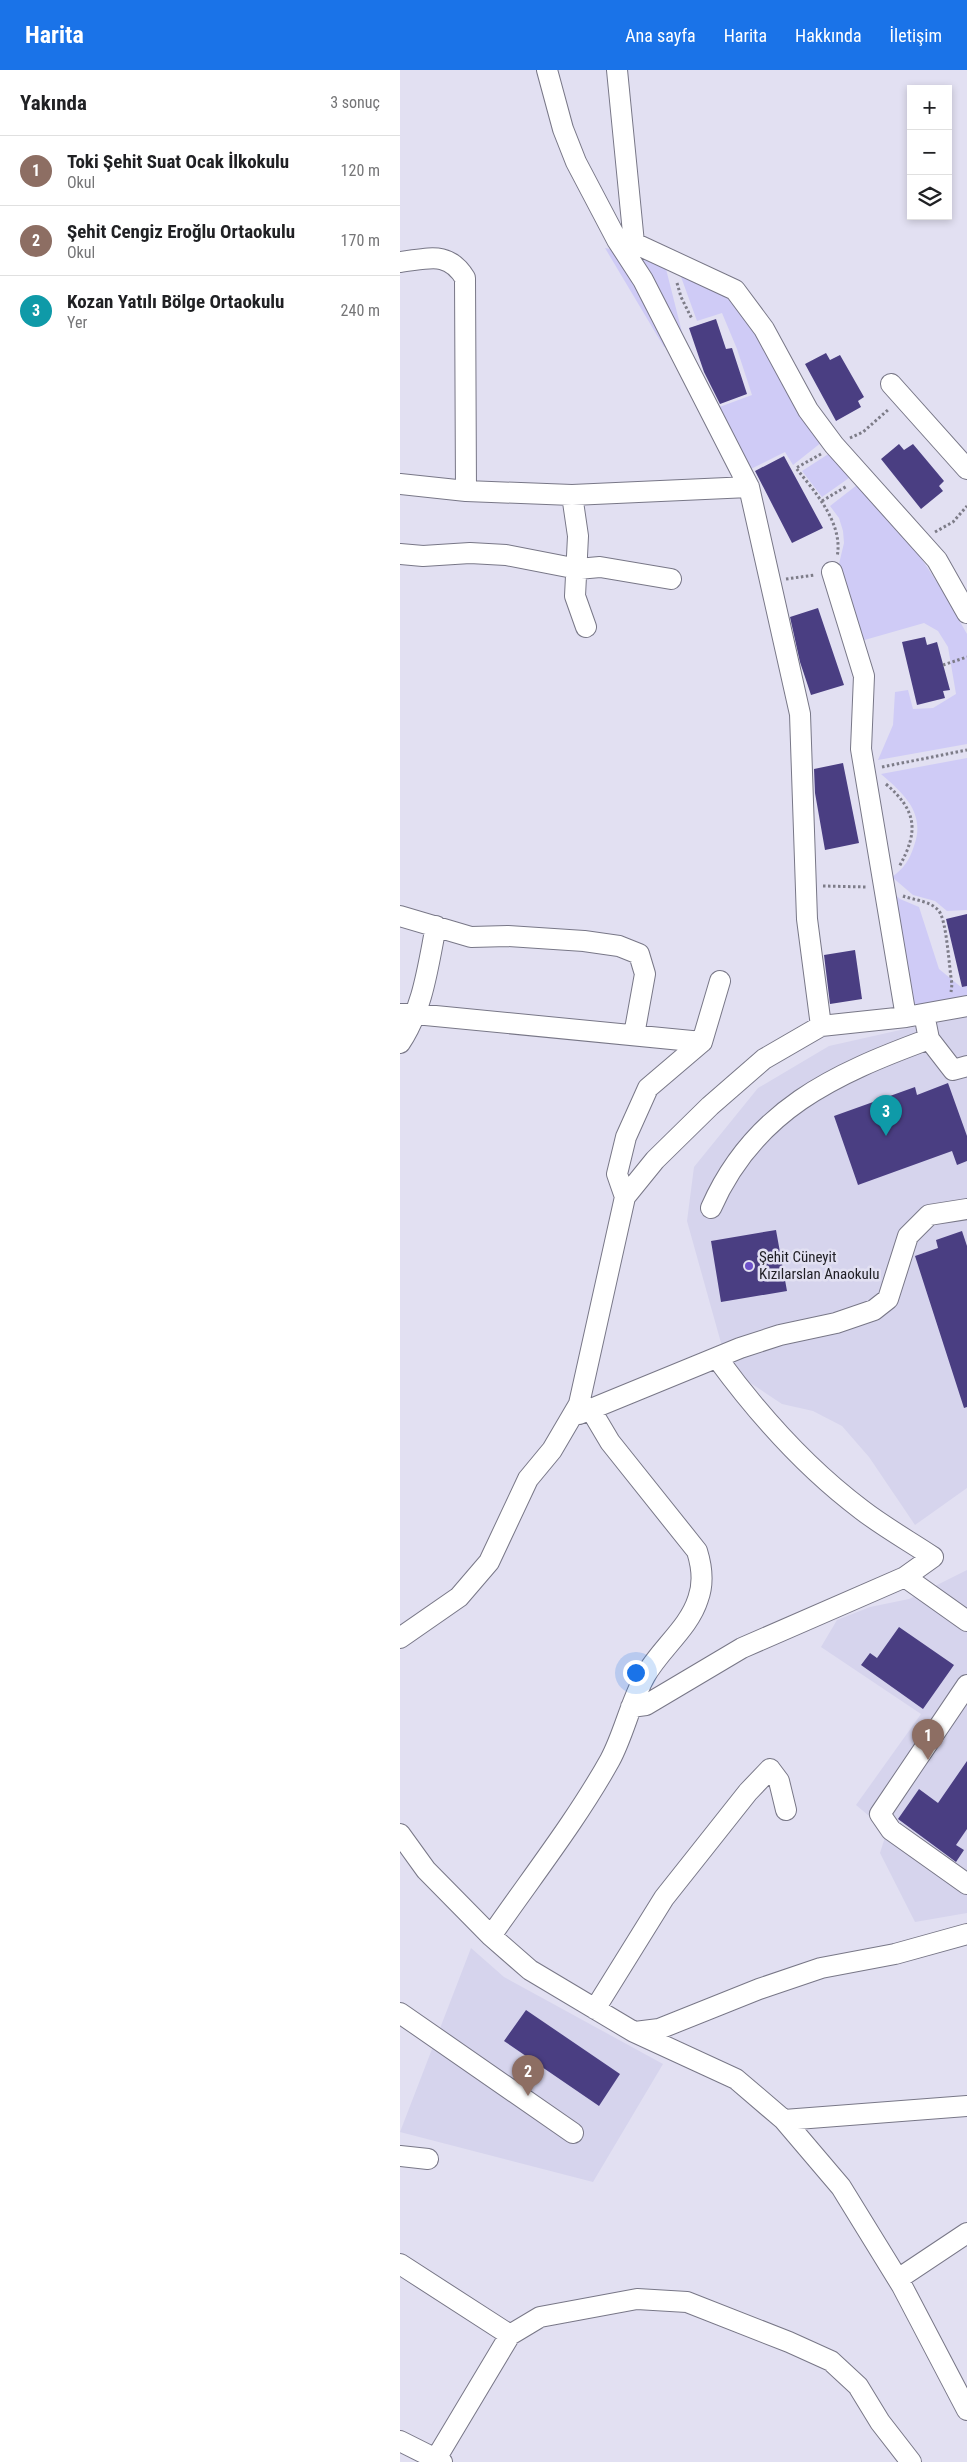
<!DOCTYPE html>
<html lang="tr">
<meta charset="utf-8">
<style>
body{margin:0;font-family:"Roboto Condensed",sans-serif;background:#f2f2f2;color:#202124}
.controls{position:absolute;right:15px;top:15px;display:grid;overflow:hidden;border-radius:0px;box-shadow:0 2px 8px #0003}
.controls button{width:45px;height:45px;display:grid;place-items:center;padding:0;border:0;border-bottom:1px solid #e0e0e0;background:#fff;color:#202124;font:25px sans-serif}
.you{position:absolute;left:235px;top:1602px;width:18px;height:18px;margin:-12px;border:4px solid #fff;border-radius:50%;background:#1a73e8;box-shadow:0 0 0 8px #1a73e833}
.badge{display:grid;place-items:center;width:32px;height:32px;border-radius:50%;background:#1a73e8;color:#fff;font-size:16px;font-weight:700}
.pin{position:absolute;translate:-50% -41px;filter:drop-shadow(0 1px 2px #0008)}
.pin::after{content:'';position:absolute;top:26px;width:18px;height:15px;background:inherit;clip-path:polygon(0 0,100% 0,50% 100%)}
.list{margin:0;padding:0;list-style:none}
h2{display:flex;justify-content:space-between;align-items:center;height:65px;margin:0;padding:0 20px;font-size:21px}
h2 small{font-size:16px;font-weight:400;color:#757577}
.list li{display:grid;grid-template-columns:32px 1fr auto;gap:15px;align-items:center;box-sizing:border-box;height:70px;padding:0 20px;border-top:1px solid #e0e0e0}
.list b{display:block;font-size:19px;white-space:nowrap}
.list p{margin:0;font-size:16px;white-space:nowrap;color:#757577}
.list em{font-size:16px;font-style:normal;color:#757577}
.icon{flex:none;width:28px;height:28px;fill:none;stroke:currentColor;stroke-width:2;stroke-linecap:round;stroke-linejoin:round}
.map{position:relative;flex:none;width:567px;height:2392px;overflow:hidden}
header{display:flex;align-items:center;gap:30px;box-sizing:border-box;height:70px;padding:0 25px;background:#1a73e8;color:#fff}
header strong{font-size:24px}
nav{display:flex;gap:28px;margin-inline-start:auto;font-size:18px}
main{display:flex}
aside{flex:1;background:#fff}
.map>svg:first-child{display:block}
.built{fill:#d6d4ed}
.green{fill:#cfcbf6}
.building{fill:#4a3e82}
.lines{fill:none;stroke-linecap:round;stroke-linejoin:round}
.minor-casing{stroke:#787787;stroke-width:22}
.path{stroke:#7d7c88;stroke-width:3;stroke-dasharray:2.5 2.5;stroke-linecap:butt}
.minor{stroke:#fff;stroke-width:20}
.poi-dot{fill:#6c50c9;stroke:#e2e0f2;stroke-width:2}
.labels{text-anchor:middle;stroke-width:5;stroke-linejoin:round;paint-order:stroke}
.poi-label{font-size:15px;fill:#1f1e24;stroke:#e2e0f2;text-anchor:start}
</style>
<header>
<strong>Harita</strong>
<nav><a>Ana sayfa</a><a>Harita</a><a>Hakkında</a><a>İletişim</a></nav>
</header>
<main>
<aside>
<h2>Yakında<small>3 sonuç</small></h2>
<ul class="list">
<li><span class="badge" style="background:#8d6e63">1</span><div><b>Toki Şehit Suat Ocak İlkokulu</b><p>Okul</p></div><em>120 m</em></li>
<li><span class="badge" style="background:#8d6e63">2</span><div><b>Şehit Cengiz Eroğlu Ortaokulu</b><p>Okul</p></div><em>170 m</em></li>
<li><span class="badge" style="background:#0f9aa8">3</span><div><b>Kozan Yatılı Bölge Ortaokulu</b><p>Yer</p></div><em>240 m</em></li>
</ul>
</aside>
<div class="map">
<svg width="567" height="2392" viewBox="0 0 567 2392">
<rect width="100%" height="100%" fill="#e2e0f2"/>
<path class="built" d="M567 945V1418L515 1455 469 1387 442 1356 413 1341 382 1334 328 1298 287 1151 294 1097 358 1018 429 976Z
M567 1500V1843L515 1852 480 1783 487 1761 456 1735 521 1644 421 1577 437 1550 470 1537 509 1529Z
M71 1878 104 1907 263 1994 193 2112 0 2062Z"/>
<path class="green" d="M205 178 228 182 265 195 285 274 264 277Z
M280 204 308 215 336 233 422 372 393 395 385 382 345 402 306 342 352 325 337 279 322 243 297 251Z
M430 383 449 408 422 427 402 401Z
M457 415 512 474 542 520 567 564V674L478 690 493 655 495 622 508 620 513 639 533 638 556 624 548 577 538 561 524 553 461 571 438 498 444 473 443 461 439 448 430 436Z
M567 688V840L547 841 535 831 513 825 492 807C504 798 509 791 514 776 526 743 504 724 481 704Z
M491 821 500 829 519 837 539 899 561 917 567 915V928L541 936 512 934Z"/>
<path class="building" d="M316 249 326 279 332 278 347 324 320 334 304 302 289 258Z
M426 283 430 290 440 285 464 327 458 331 461 337 436 351 405 294Z
M499 374 504 380 513 374 544 411 539 416 543 421 521 439 481 389Z
M384 386 423 458 392 473 355 401Z
M418 538 444 615 411 625 400 592 390 547Z
M525 567 527 575 537 572 550 620 543 621 545 628 517 635 502 572Z
M443 693 459 773 425 780 415 723 414 699Z
M567 844V916L562 917 546 849Z
M455 880 462 929 430 934 424 885Z
M548 1013 567 1066V1091L557 1095 552 1081 458 1115 434 1046 515 1017 517 1025Z
M376 1160 387 1221 321 1232 311 1171Z
M562 1161 567 1176V1337L564 1338 515 1186 538 1178 536 1170Z
M499 1557 554 1595 523 1639 461 1595 470 1583 477 1588Z
M567 1691V1759L556 1775 564 1780 556 1792 498 1749 519 1719 538 1733Z
M126 1940 220 2004 199 2036 104 1971Z"/>
<g class="lines">
<defs>
<path id="minor" d="M217 0 234 173
M217 170 234 173 335 220 364 259 408 340 434 375 537 490 567 543
M0 192C28 189 48 180 65 208L66 421
M491 314 567 399
M0 414 66 421 172 425 349 417
M172 425 178 466 175 526 186 557
M0 484 23 486 70 483 106 485 178 499 200 497 271 509
M432 502 464 606 461 679 506 947
M0 846 71 867 108 866 184 871 219 876 239 884 245 904 234 965
M0 944H15L302 972
M421 956 506 947 567 936
M529 969 553 1000 567 996
M0 973C23 939 28 896 36 856
M225 1127 217 1104 226 1067 248 1018 302 972 320 911
M311 1138C354 1040 434 1004 529 969L524 944
M179 1344 340 1278 380 1265 436 1253 474 1240 488 1229 508 1166 529 1145 567 1139
M505 1507 567 1551
M0 1568 59 1527 89 1492 128 1409 152 1380 179 1334 225 1127 255 1090 310 1036 364 989 421 956 407 849 400 644 349 417 243 210 217 170 176 92 163 59 147 0
M567 1615 480 1744 491 1760 567 1814
M231 1637 246 1635 342 1578 505 1507 533 1487C509 1471 484 1457 462 1440 406 1398 358 1344 317 1288
M0 1764 26 1800 91 1866 130 1900 234 1962 336 2009 384 2050 441 2117 502 2216 567 2340
M91 1866C131 1808 176 1751 210 1690 224 1664 230 1633 245 1606 260 1579 289 1558 298 1529 304 1513 302 1497 297 1481L210 1372 191 1340
M195 1939 264 1828 348 1722 370 1699 379 1711 386 1740
M0 1943 173 2063
M235 1962 259 1959 359 1919 421 1898 495 1884 567 1864
M384 2050 567 2036
M0 2086 28 2089
M0 2194 110 2265
M498 2209 567 2163
M0 2371 42 2392
M34 2392 110 2265 140 2247 237 2229 287 2232 389 2272 431 2291 458 2316 480 2352 511 2392"/>
</defs>
<use href="#minor" class="minor-casing"/>
<path class="path" d="M277 213 281 227 292 249
M450 368 463 362 489 339
M421 384 396 398C415 422 444 454 437 487
M422 431 447 416
M535 462 553 452 567 436
M386 509 415 505
M543 595 567 587
M482 697 567 680
M486 714C517 741 519 761 499 797
M423 816 466 817
M503 826C514 830 531 831 539 841 547 852 549 898 552 914L551 922"/>
<use href="#minor" class="minor"/>
</g>
<circle class="poi-dot" cx="349" cy="1196" r="5"/>
<g class="labels">
<g class="poi-label">
<text x="359" y="1192">Şehit Cüneyit<tspan x="359" dy="17">Kızılarslan Anaokulu</tspan></text>
</g>
</g>
</svg>
<div class="controls">
<button>+</button>
<button>−</button>
<button><svg class="icon" aria-label="layers" viewBox="0 0 24 24"><path d="M12 4l9 5-9 5-9-5zM3 14l9 5 9-5"/></svg></button>
</div>
<div class="you"></div>
<div class="pin badge" style="left:528px;top:1690px;background:#8d6e63">1</div>
<div class="pin badge" style="left:128px;top:2026px;background:#8d6e63">2</div>
<div class="pin badge" style="left:486px;top:1066px;background:#0f9aa8">3</div>
</div>
</main>
